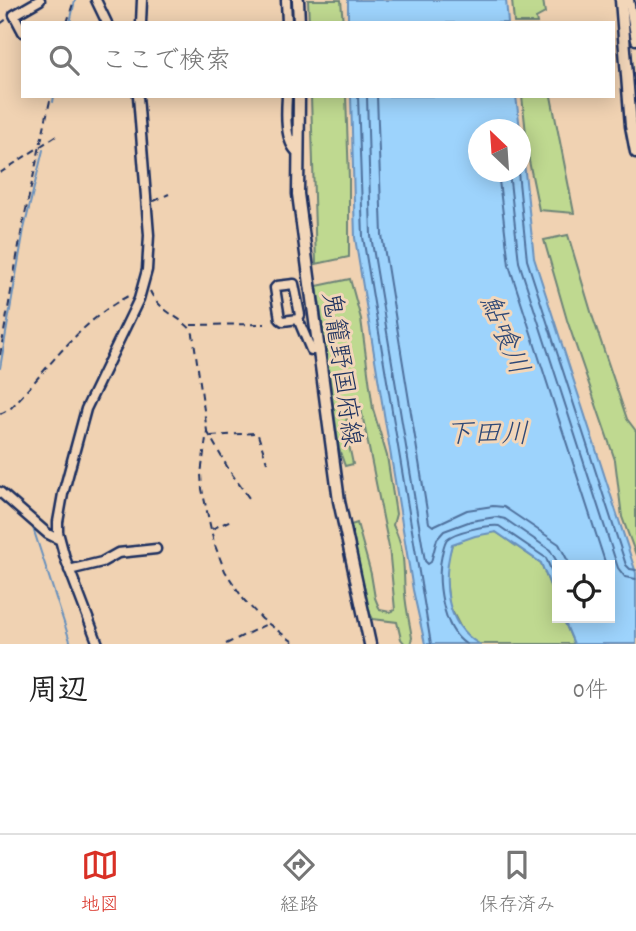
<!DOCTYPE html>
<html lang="ja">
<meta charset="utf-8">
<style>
body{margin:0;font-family:Dekko,"Klee One",sans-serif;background:#f2f2f2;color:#222}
.controls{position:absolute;right:21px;bottom:21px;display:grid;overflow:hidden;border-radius:0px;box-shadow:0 4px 18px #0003}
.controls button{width:63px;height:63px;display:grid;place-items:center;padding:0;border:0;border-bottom:2px solid #e0e0e0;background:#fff;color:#222;font:35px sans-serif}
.compass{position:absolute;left:468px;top:119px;width:63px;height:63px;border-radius:50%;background:#fff;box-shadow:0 4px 18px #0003;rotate:335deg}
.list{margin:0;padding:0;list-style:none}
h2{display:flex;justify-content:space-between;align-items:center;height:91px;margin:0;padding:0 28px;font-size:30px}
h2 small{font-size:23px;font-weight:400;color:#767676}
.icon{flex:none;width:38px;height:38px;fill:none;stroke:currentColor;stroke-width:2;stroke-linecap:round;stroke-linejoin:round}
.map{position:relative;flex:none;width:636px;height:644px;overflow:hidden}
.search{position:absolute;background:#fff;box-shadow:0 4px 18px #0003;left:21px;right:21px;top:21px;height:77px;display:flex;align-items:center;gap:18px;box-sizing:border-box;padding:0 24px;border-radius:0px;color:#767676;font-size:26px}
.sheet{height:189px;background:#fff}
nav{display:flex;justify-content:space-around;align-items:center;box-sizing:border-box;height:98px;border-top:2px solid #e0e0e0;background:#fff;font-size:19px;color:#767676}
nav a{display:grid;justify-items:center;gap:4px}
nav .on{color:#d93025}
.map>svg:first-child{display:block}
.green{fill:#bfd990;stroke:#6d8477;stroke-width:2}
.water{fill:#9dd3fc;stroke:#6991bd;stroke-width:2}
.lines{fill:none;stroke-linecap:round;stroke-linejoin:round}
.shore{stroke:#4f719d;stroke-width:2}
.stream{stroke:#6991bd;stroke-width:2}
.minor-casing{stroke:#1b2f5e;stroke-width:13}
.major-casing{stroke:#1b2f5e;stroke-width:15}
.path{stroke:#1b2f5e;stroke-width:2;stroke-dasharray:7 5;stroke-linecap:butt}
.minor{stroke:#f2d6b9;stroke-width:8}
.major{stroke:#f2d6b9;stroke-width:10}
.labels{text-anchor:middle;stroke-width:6;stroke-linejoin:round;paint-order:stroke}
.street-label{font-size:26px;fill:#1b2f5e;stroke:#f2d6b9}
.water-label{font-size:28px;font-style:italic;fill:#2e4876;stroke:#f2d6b9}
</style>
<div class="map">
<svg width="636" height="644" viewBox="0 0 636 644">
<rect width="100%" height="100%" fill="#f0d2b2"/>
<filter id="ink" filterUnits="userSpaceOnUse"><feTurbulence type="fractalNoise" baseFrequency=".0143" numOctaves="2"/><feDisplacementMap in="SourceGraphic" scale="14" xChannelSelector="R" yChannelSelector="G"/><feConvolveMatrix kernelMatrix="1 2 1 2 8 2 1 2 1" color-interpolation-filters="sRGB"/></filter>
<g filter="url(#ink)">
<path class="green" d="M308 0H341L343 23H309Z
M512 0H543L545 13 536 18 537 23H514Z
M311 96H346L349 179V257L316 264Z
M522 96H551L574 213 539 210 529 161Z
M568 235 592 315 627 419 636 431V555L622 517 615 460 567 320 544 240Z
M350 279 361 319 373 409 387 456 396 514 393 525C406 552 403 566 405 594 406 609 410 624 412 638L410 644H405L401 639 397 622 373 619 368 610 351 525 357 523 371 574 375 598 380 610 390 612 395 610 389 547 360 404 354 405 347 409 346 431 353 464 345 466 339 449 317 286Z
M496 532 541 563 557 603V618H563L574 644H479L465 636 449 605 445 569 452 544 475 535Z"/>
<path class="water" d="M348 0H506L508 23H348Z
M351 96H516L520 129 478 130V172H520L521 134 534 258 636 573V644H574L563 618H610V565H557V603L541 563 496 532 475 536 452 544C442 581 444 623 479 644H425L413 590 355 238Z"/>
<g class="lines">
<path class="shore" d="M358 96 363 237 431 644
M367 96 371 236 425 561 428 564 431 562 437 539 444 531 471 521 496 517 505 519 550 550 559 565
M377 96 382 235 429 523 433 526 467 510 493 506 504 507 559 544 570 565
M498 172 509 265 606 565
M509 172 519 262 618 568 625 577 636 579
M518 172 527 260 626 565 630 569 636 570
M466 644C442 629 436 579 442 554 443 550 444 543 447 539 456 531 488 525 499 526L546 558 557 584"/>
<path class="stream" d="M70 23 75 0
M53 102 54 96
M0 368 24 229 43 150
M0 497 5 501
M32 525 71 644"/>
<defs>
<path id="minor" d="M96 0 107 23
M286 0 287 23
M629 0 636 40
M141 23 142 0
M23 32 14 15 40 0
M287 96C286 112 284 142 298 153
M298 319 283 321 280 319 275 288 277 286 294 284 300 315 298 319 311 350H319
M0 492 48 534 60 540
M69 570 102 562 118 553 156 549
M98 644 65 558 58 532V522L63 494 86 409 139 299 147 270 149 235 138 96"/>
<path id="major" d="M298 0 299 23
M621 0 631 126 636 152
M299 96 298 194 339 501 370 644"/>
</defs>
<use href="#minor" class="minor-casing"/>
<use href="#major" class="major-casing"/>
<path class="path" d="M67 23 74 0
M0 24 7 19
M0 173 56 136
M154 201 169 194
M150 291C161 315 188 319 193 334L207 431 201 474 202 489 214 543 225 571 244 600 262 619 296 644
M191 325 265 324
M0 355 22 228 51 96
M0 414 10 409C48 369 81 319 132 294
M207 431 229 470 249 498
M211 436 255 433 258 435 267 462
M212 529 233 519
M226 644 267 624"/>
<use href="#minor" class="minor"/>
<use href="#major" class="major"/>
</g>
</g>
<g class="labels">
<g class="street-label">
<text transform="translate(343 369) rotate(82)" y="9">鬼籠野国府線</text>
</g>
<g class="water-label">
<text transform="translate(506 334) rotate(67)" y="10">鮎喰川</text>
<text x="487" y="442">下田川</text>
</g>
</g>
</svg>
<div class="controls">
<button><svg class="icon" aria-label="locate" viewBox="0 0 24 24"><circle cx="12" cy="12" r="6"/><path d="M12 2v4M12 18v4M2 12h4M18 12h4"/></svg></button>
</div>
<svg class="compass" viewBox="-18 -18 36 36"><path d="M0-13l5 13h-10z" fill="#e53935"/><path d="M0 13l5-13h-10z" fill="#767676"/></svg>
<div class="search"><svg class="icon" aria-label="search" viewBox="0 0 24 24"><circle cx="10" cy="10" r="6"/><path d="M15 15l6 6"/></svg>ここで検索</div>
</div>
<section class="sheet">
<h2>周辺<small>0件</small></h2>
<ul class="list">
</ul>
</section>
<nav>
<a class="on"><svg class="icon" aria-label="map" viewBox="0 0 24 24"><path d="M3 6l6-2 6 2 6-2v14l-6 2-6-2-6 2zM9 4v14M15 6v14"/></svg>地図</a>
<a><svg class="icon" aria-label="directions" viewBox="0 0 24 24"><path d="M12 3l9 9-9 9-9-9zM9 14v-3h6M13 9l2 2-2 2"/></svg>経路</a>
<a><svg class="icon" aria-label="saved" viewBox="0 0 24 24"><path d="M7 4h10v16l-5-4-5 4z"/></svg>保存済み</a>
</nav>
